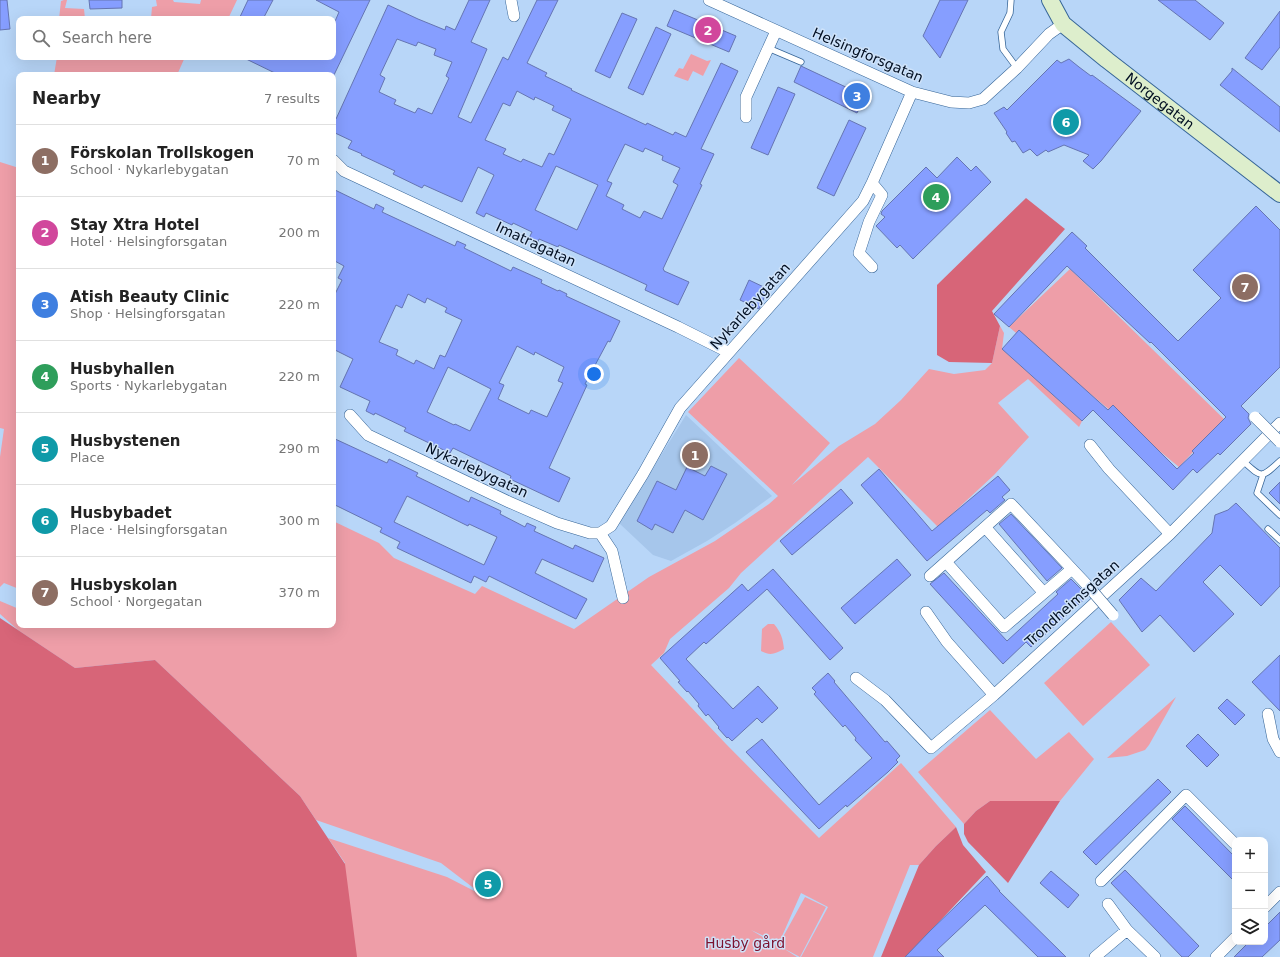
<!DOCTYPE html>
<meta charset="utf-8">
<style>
body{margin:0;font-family:"DejaVu Sans",sans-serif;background:#f6f6f6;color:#222}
.controls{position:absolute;right:12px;bottom:12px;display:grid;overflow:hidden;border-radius:8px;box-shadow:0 4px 16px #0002}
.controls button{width:36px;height:36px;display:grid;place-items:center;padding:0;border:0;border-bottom:1px solid #e0e0e0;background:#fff;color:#222;font:20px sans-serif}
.you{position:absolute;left:594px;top:374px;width:14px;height:14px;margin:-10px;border:3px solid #fff;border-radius:50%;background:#1a73e8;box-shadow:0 0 0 6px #1a73e833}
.badge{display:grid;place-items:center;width:26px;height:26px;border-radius:50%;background:#77562c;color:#fff;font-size:13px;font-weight:700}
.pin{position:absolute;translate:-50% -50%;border:2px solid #fff;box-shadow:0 1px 4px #0006}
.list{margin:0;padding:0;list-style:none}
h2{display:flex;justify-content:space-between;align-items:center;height:52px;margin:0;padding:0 16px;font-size:17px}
h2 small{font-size:13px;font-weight:400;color:#767676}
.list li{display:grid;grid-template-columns:26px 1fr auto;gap:12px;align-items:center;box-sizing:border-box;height:72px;padding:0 16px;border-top:1px solid #e0e0e0}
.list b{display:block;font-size:15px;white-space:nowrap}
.list p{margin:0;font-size:13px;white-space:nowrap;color:#767676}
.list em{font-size:13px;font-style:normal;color:#767676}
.icon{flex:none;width:22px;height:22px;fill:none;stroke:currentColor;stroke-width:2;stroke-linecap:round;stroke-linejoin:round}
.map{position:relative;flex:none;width:1280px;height:957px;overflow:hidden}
.search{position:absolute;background:#fff;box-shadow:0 4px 16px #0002;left:16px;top:16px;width:320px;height:44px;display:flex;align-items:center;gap:10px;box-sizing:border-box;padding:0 14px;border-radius:8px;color:#767676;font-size:15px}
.panel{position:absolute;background:#fff;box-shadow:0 4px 16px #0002;left:16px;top:72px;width:320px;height:556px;border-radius:8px}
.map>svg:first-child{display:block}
.built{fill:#a6c6eb}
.green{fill:#ee9ea8}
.forest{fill:#d76578}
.building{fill:#869eff;stroke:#6575b2;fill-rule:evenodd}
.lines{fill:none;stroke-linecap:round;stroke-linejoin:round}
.lane-casing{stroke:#366597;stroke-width:7}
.street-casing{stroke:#366597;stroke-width:12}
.secondary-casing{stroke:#366597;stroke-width:18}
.lane{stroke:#fff;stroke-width:5.5}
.street{stroke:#fff;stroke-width:11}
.secondary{stroke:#dec;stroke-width:16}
.street-bridge-casing{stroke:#366597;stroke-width:12;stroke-linecap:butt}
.street-bridge{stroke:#fff;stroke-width:11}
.labels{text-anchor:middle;stroke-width:3;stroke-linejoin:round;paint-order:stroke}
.street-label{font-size:14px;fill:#000e21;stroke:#cee2f9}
.park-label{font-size:14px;fill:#7b122f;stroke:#cee2f9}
</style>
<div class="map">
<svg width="1280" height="957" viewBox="0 0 1280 957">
<rect width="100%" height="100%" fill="#b8d6f8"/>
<path class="built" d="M686 415 772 496 735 523 707 541 671 561 653 555 619 523Z"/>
<path class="green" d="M64 0H67L65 8 84 9 85 19H59L61 1Z
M156 0H173L174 2 200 4 201 0H237L228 19H151L152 7 157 6Z
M691 54 707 61 711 60 703 76 693 71 688 81 674 76 679 68 683 69Z
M57 57H185L177 75H54Z
M0 162 19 168V314L17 327 19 329V589L4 583 0 587V457L4 429 0 428Z
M1070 269 1224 419 1179 467 1009 327Z
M1000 326 1004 333 1002 349 1082 421 1079 427 1028 379 998 403 1029 437 994 475 938 527 868 457 741 573 729 588 670 639 664 653 651 665 726 744 819 838 901 763 956 827 936 846 919 865H910L873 957H801L828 907 801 893 779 943 751 930 778 946 805 897 826 907 800 957 783 948 797 957H230L345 863 328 838 447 877 484 896 441 863 316 820 300 796 155 660 75 668 18 630 0 614V601L19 609V625H333V521L379 543 394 558 475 594 482 586 574 629 649 577 715 541 769 504 778 496 688 412 739 358 830 443 792 485 839 446 875 424 901 400 929 369 954 374 985 370 992 363Z
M1111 622 1150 665 1083 726 1044 683Z
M768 624H774C781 632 783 639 784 649 775 654 770 656 761 651L762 629Z
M1176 697 1149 745 1145 750 1127 756 1107 758Z
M990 710 1036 759 1069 732 1094 759 1060 801H990L976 811 964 824 918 772Z"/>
<path class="forest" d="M1026 198 1065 229 992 311 1000 326 992 363 949 362 937 355V285Z
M0 618 75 668 155 660 300 796 345 864 357 957H0Z
M990 801H1060L1008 883 968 842 964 834V824L976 811Z
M956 827 963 845 986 872 924 938 912 957H881L919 865 936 846Z"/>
<path class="building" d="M0 0H7L10 29 0 30Z
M89 0H122V8L90 9Z
M248 0H273L263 19H239Z
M316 0H370L333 77V75H279L242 57H333V26L339 12Z
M469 0H490L471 42 487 49 458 117 471 123 503 57 508 60 537 0H558L527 63 547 73 545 76 572 89 571 90 646 125 647 123 673 135 675 132 686 137 721 63 738 71 701 149 714 154 700 184 702 185 663 269 664 270V271L689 282 678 305 645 290 647 285 606 266 559 245 558 247 539 239 538 242 529 238 532 232 513 223 512 225 486 213 484 217 476 213 494 175 478 167 462 202 424 185 422 188 393 174 395 171 361 155 362 154 348 148 352 141 333 132V117L336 119 388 5 418 19 445 30 446 26 455 30ZM397 39 416 46 418 42 436 49 434 55 452 62 446 76 449 78 432 114 418 108 415 113 394 104 396 100 379 92 385 78 380 75ZM517 91 534 100 535 97 554 106 552 110 571 119 554 155 549 153 542 167 523 159 521 162 503 154 506 149 485 140 503 103 510 106ZM625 144 643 152 645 148 663 156 662 160 680 168 673 182 678 185 662 219 644 211 640 218 622 209 624 205 606 196 612 183 607 181ZM556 166 598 185 577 230 535 210Z
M940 0H968L940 58 923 36Z
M1158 0H1195L1224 23 1210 40Z
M674 10 736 36 729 52 667 26Z
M1280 11V47L1262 70 1245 58Z
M622 13 637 19 610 78 595 71Z
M656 27 671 34 643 95 628 88Z
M1069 59 1079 67 1091 76 1092 75 1141 111 1101 161 1093 169 1083 161 1089 155 1064 145 1048 152 1046 150 1037 156 1030 149 1023 153 1015 141 1012 142 1006 133 1007 132 994 113 1004 107 1007 110 1057 60 1061 63Z
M801 66 865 96 857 113 794 82Z
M1232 68 1280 107V132L1220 85 1232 71Z
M778 87 795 94 768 155 751 148Z
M849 120 866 128 834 196 817 188Z
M957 157 971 171 976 166 991 182 913 259 900 245 897 248 876 226 885 217 881 214 882 211 926 167 937 178Z
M333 189 374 209 376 204 384 208 382 212 455 246 457 241 466 245 464 248 511 271 513 267 542 280 541 283 558 291 559 290 567 294 566 296 620 321 610 342 608 341 585 384 587 385 549 468 570 478 559 502 510 479 511 476 453 448 450 453 404 431 406 428 375 413 374 415 366 411 370 401 340 387 353 359 333 349V298L342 280 338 278 344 266 333 260ZM408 294 425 303 427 298 447 308 445 312 462 320 445 357 440 355 434 369 416 360 414 364 396 355 398 350 379 342 396 305 402 308ZM517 346 534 355 535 352 564 367 558 381 563 383 547 417 531 410 529 414 498 399 504 385 499 383ZM448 367 491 389 470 431 455 424 454 425 427 412Z
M1256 206 1280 230V367L1241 406 1249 414 1248 418 1251 424 1220 455 1218 453 1197 473 1193 469 1173 490 1093 410 1082 421 1002 349 1019 330 1108 410 1113 405 1177 469 1194 453 1192 451 1226 417 1151 342 1150 343 1067 266 1009 327 994 314 1072 232 1087 246 1085 248 1178 341 1221 298 1193 270Z
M749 280 768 289 759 309 740 300Z
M333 438 387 463 389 459 418 473 416 476 469 502 471 497 501 511 500 514 525 527 527 523 536 527 534 531 573 549 575 545 604 558 593 582 542 559 535 573 587 599 576 619 489 576 486 582 474 576 471 583 397 548 400 542 380 532 382 528 333 504ZM407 496 468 526 469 524 497 537 484 565 394 522Z
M711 466 727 474 703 520 685 510 673 533 655 524 652 530 637 521 657 481 676 490 687 467 705 476Z
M879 469 932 531 998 476 1010 490 1002 497 1005 500 990 513 987 510 927 561 861 485Z
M1280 482V504L1269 493Z
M841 489 853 503 792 555 780 541Z
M1236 503 1280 548V586L1261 606 1220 565 1203 582 1234 614 1194 652 1160 615 1142 632 1119 600 1141 578 1156 591 1212 533 1215 515 1228 510Z
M1011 514 1062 568 1047 581 999 524Z
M897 559 911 575 855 624 841 608Z
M773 569 843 648 830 660 767 589 706 644 704 642 686 659 733 709 758 686 778 708 762 723 757 718 732 741 728 737 727 738 718 728 719 727 708 714 706 716 698 706 699 704 688 691 687 692 678 682 680 681 660 658 742 584 748 591Z
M944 573 1007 641 1058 594 1056 592 1071 579 1088 596 1031 647 1026 642 1003 664 930 584Z
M1280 655V711L1252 682Z
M828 673 835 681 834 682 885 742 887 741 900 756 896 760 898 762 888 772 847 807 846 805 819 829 746 752 762 739 819 805 872 758 855 740 856 738 845 725 843 727 814 694 816 692 812 688Z
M1227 699 1245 715 1235 725 1218 708Z
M1198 734 1219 755 1207 767 1186 746Z
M1158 779 1171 792 1096 865 1083 852Z
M1185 806 1235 857V882L1172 819Z
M1125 870 1199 946 1188 957H1182L1111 883Z
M1051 871 1079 895 1068 908 1040 883Z
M987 876 1000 891H999L1066 957H1038L985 905 937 950 944 957H905L930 931Z
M1280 912V940L1262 957H1234L1249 942H1265V927Z"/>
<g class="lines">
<defs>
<path id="lane" d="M1011 0 1010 13 1001 32 1003 49 1017 68
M768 48 801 62
M1243 461C1262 478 1261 479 1280 461
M1263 475 1257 493 1280 515
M1268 529 1280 540"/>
<path id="street" d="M511 0 514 16
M709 0 912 92 951 102 969 103 983 99 1017 68 1049 34 1063 24
M746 117V97L776 31
M333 160 344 171 678 327 728 352
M872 183 882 195 869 222 859 253 872 267
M350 415 368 435 509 502 557 523 590 533H600L611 526 643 474 680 408 863 201 872 183 912 92
M1090 445 1109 469 1170 534
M985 527 1044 593
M600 533 612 551 623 598
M1072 569 1088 586
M930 576C957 552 984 528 1011 504L1072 569 1004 627 946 562
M926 612 947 642 994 695
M856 678 885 700 931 748 994 695 1170 534 1280 423
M1268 714 1273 739 1280 752
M1101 881 1186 795 1234 843
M1108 904 1127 930
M1265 907 1280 892
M1095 957 1127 930 1155 957
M1216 957 1235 938"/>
<g id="secondary">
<path id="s1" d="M1050 0 1063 24 1107 60 1280 194"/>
</g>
</defs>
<use href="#lane" class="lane-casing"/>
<use href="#street" class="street-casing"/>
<use href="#secondary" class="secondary-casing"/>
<use href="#lane" class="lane"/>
<use href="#street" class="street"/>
<use href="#secondary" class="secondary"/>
<defs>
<path id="street-bridge" d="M1255 417 1280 442
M1088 586 1113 615"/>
</defs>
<use href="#street-bridge" class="street-bridge-casing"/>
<use href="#street-bridge" class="street-bridge"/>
</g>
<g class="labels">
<g class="street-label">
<text transform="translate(868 55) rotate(23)" y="5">Helsingforsgatan</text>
<text dy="5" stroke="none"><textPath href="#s1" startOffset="151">Norgegatan</textPath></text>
<text transform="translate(536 244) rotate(25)" y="5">Imatragatan</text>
<text transform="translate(750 306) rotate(-48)" y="5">Nykarlebygatan</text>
<text transform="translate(477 470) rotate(25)" y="5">Nykarlebygatan</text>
<text transform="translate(1072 603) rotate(-42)" y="5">Trondheimsgatan</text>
</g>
<g class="park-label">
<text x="745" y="948">Husby gård</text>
</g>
</g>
</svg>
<div class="controls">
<button>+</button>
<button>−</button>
<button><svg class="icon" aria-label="layers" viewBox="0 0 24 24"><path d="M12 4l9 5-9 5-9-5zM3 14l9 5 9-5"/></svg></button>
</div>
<div class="you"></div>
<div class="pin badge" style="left:695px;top:455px;background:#8d6e63">1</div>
<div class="pin badge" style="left:708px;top:30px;background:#d1479c">2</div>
<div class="pin badge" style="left:857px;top:96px;background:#3f7fe0">3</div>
<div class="pin badge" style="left:936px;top:197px;background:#2e9e5b">4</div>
<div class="pin badge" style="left:488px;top:884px;background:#0f9aa8">5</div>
<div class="pin badge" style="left:1066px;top:122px;background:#0f9aa8">6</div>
<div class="pin badge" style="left:1245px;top:287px;background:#8d6e63">7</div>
<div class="search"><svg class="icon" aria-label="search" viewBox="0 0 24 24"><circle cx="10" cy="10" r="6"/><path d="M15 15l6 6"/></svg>Search here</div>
<section class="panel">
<h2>Nearby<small>7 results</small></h2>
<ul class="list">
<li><span class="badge" style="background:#8d6e63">1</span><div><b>Förskolan Trollskogen</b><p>School · Nykarlebygatan</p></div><em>70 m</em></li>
<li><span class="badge" style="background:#d1479c">2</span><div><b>Stay Xtra Hotel</b><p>Hotel · Helsingforsgatan</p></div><em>200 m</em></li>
<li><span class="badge" style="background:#3f7fe0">3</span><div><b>Atish Beauty Clinic</b><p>Shop · Helsingforsgatan</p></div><em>220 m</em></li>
<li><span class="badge" style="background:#2e9e5b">4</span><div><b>Husbyhallen</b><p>Sports · Nykarlebygatan</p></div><em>220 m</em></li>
<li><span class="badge" style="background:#0f9aa8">5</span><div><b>Husbystenen</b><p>Place</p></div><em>290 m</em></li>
<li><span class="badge" style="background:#0f9aa8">6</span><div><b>Husbybadet</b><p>Place · Helsingforsgatan</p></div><em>300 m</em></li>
<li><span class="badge" style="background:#8d6e63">7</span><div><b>Husbyskolan</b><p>School · Norgegatan</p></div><em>370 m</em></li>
</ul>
</section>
</div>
